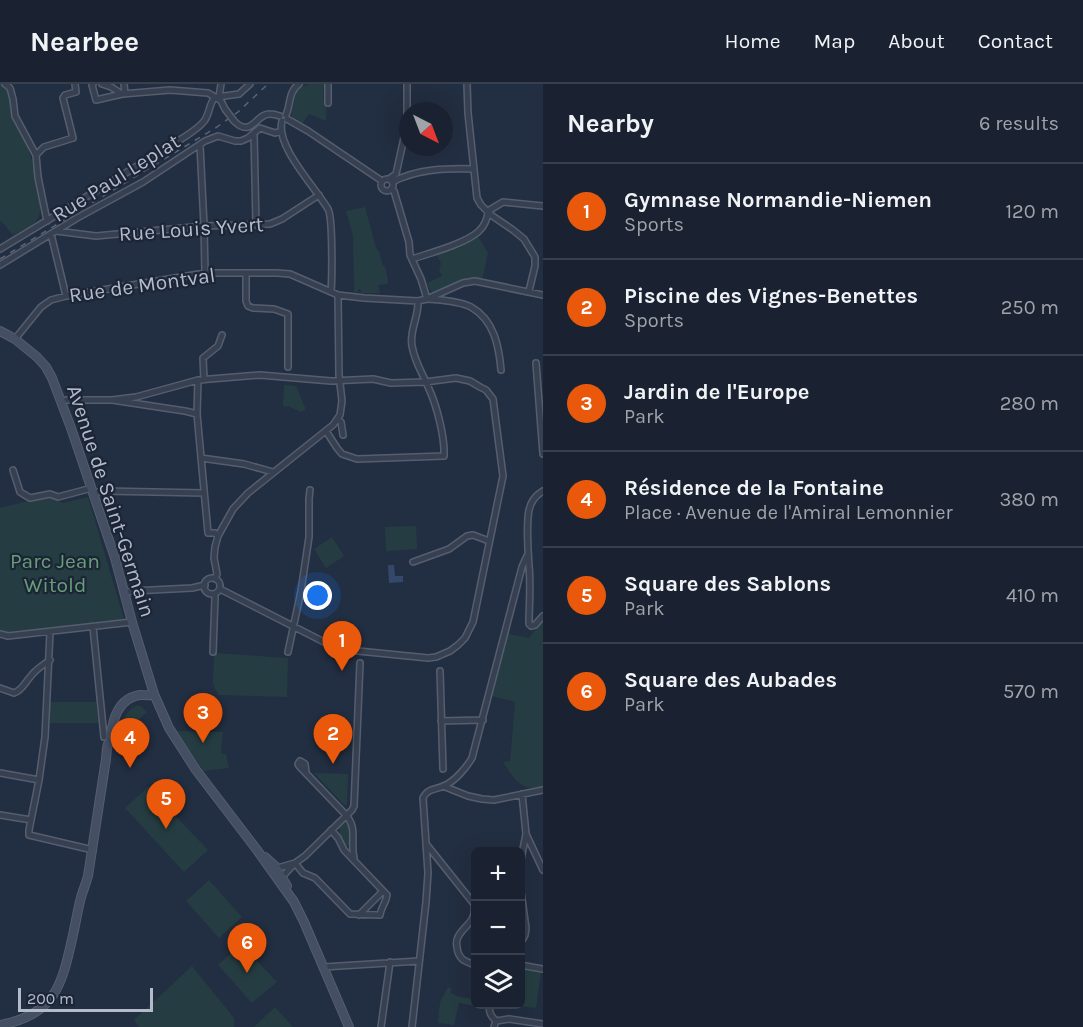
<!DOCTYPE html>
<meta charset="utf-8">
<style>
body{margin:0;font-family:Karla,sans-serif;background:#232a39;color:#f1f3f6}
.controls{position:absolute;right:18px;bottom:18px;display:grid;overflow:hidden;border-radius:9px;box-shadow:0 6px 24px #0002}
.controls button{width:54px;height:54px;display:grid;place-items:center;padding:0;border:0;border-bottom:2px solid #383f4d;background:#1a2231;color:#f1f3f6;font:30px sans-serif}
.compass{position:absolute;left:399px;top:18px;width:54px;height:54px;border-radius:50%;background:#1a2231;box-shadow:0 6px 24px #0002;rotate:138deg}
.scale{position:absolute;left:18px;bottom:15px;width:135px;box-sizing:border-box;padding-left:6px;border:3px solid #b3bbcb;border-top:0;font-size:16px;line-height:21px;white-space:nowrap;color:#b3bbcb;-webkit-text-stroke:4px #1c2536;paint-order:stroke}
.you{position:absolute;left:318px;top:512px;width:21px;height:21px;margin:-15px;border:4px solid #fff;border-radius:50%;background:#1a73e8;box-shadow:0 0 0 9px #1a73e833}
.badge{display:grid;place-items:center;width:39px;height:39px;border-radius:50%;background:#ea580c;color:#fff;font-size:20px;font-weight:700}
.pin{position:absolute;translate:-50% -50px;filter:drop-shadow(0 2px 3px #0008)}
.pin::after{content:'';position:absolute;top:32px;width:21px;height:18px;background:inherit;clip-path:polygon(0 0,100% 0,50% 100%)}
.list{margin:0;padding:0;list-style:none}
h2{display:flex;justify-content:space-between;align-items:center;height:78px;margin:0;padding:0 24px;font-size:26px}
h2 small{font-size:20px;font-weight:400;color:#9fa4ab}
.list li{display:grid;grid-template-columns:39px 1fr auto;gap:18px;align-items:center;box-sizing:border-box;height:96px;padding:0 24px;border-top:2px solid #383f4d}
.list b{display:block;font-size:22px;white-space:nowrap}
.list p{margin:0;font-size:20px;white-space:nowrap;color:#9fa4ab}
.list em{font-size:20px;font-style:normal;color:#9fa4ab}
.icon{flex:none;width:33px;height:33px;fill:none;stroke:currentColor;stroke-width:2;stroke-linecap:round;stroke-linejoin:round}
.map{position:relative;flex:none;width:543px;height:943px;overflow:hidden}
header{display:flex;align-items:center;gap:36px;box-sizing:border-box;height:84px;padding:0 30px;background:#1a2231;border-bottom:2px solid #383f4d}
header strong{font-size:28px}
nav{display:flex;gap:33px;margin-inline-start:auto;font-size:21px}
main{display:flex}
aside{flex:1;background:#1a2231}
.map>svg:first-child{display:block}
.green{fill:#253d42}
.water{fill:#344869}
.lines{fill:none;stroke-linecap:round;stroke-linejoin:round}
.street-casing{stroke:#555e6e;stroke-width:8}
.secondary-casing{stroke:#555e6e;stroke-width:10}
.street{stroke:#374051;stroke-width:5}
.secondary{stroke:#444f64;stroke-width:8}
.rail{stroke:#586478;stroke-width:1.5;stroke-dasharray:6 6;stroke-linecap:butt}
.street-bridge-casing{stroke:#555e6e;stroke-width:8;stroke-linecap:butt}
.street-bridge{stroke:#374051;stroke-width:5}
.labels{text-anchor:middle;stroke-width:4.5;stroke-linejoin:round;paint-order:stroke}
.street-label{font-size:21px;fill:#b3bbcb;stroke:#1c2536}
.park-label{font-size:21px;fill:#689e77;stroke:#1c2536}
</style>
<header>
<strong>Nearbee</strong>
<nav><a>Home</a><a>Map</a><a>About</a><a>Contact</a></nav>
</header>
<main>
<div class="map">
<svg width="543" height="943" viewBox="0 0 543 943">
<rect width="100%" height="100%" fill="#222e41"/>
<path class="green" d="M0 0C16 13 9 25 16 42 19 48 24 53 26 59 31 71 44 120 39 132 36 141 21 147 13 151L2 138 0 137Z
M309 0H327V2H324L323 15 327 16 326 37 309 30 302 40 292 34V28L296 6Z
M365 123 376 164 379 167 383 182H385L388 196 387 200 378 201 380 209H361L360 205H358V208H354L353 152 346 127Z
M477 151 488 169 482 196C463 193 450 204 432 208L430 206 427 199 442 192 439 186 441 180 436 169Z
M284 301 296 302 305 323V326L301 328 288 322H283Z
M51 411 62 419 88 413 124 535 8 551 0 549V424Z
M416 442 417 465 386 467 385 443Z
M332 453 344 472 326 484 314 465Z
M543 536V703C520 707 515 696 503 678L510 677 515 618 492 612 508 550 529 554Z
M214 569 288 574 287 613 218 611 213 600Z
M50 618H96L98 639H49Z
M136 622H141L147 628 123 651 120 648C123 637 125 627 136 622Z
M177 647 223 648 221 670H226L229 684 203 687Z
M314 689 348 690 347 722 344 721Z
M148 703 208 766 184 788 125 724Z
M344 738H348L351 743 350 759 349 761 346 762C341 757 338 748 340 741Z
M209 796 242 833 219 854 186 817Z
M241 860 277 898 252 919 218 881Z
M192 882 234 934V943H139L134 936Z
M521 885 541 888 536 924 509 921 520 920Z
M448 903 451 904V909L460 913 475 915 476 920 487 921V924L459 919 454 941 438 939 440 918Z
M275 923 293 943H254Z"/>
<path class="water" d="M388 481H394L395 492H403V498L389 499Z"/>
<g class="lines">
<defs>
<path id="street" d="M5 0 10 4 13 15 15 32 36 71 38 93 47 137
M93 0 92 1 96 16 122 10 170 6 208 9 220 16
M102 0 111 3 122 10
M124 0 125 10
M221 0 219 13 225 25
M467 0 468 29 477 114 481 121 491 131 513 146 524 155 535 173V182L529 207
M217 13 239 10 250 0
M328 19V0
M286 31C291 20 288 8 299 0
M287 35 308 47 382 97
M234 37C252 55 256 29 270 30 274 30 277 31 280 32
M282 37C275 62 316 104 328 125 333 133 332 196 331 208
M254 49 256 141
M200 61 204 142 205 189
M36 71 44 63 73 54 63 14 65 11 76 8 75 0
M389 95 396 90 407 40V0
M381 101a6 6 0 1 1 12 0a6 6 0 1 1-12 0Z
M392 98C417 85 446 84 474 85
M391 105 394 107 409 158 410 171 421 195 427 215
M488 127 503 118 543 122
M56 147 96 152 204 142 270 140 282 135 319 111
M51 150 66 212
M0 165 172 61C182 54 198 46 205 36 210 28 209 20 215 13
M412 175C430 169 464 160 478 148 484 143 488 134 488 127
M0 181 77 134 143 98 205 57 218 52 235 57H241L248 54 260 44 275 49 281 47
M246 189V217L248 222 253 224 274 225 288 230V283
M428 215C441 216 460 217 471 223 494 236 499 262 501 286
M15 255 41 223 51 216 66 212 205 189H277L290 190 338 211 364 214 418 217 427 215 463 199 475 197 543 211
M536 279 543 370
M198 296 197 330 208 449H215L218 452
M204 296 203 274 218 262 222 251
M112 316 136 313 198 296 260 291 331 297 373 295 391 299 425 298 456 294 470 297 480 303 486 306 493 315 503 392 473 538 465 554 458 561 450 567 436 573 428 574 358 567 335 563 322 557 220 505
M61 318 66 316H112L185 327 197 330
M338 336 341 338 343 351
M326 347 337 364 342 370 357 375 444 372C445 354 437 322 429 305 423 290 415 279 412 262 409 246 419 233 418 217
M201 374 244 380 273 388
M13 386 20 408 30 414 50 410 58 413 92 404
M543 407C536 411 531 417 529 426 526 441 528 467 529 482 531 501 529 521 529 540L531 542 535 541 543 532
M93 409 103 407 204 409
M413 478 449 465 467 452 473 451 489 457
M204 502a8 8 0 1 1 16 0a8 8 0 1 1-16 0Z
M215 495 217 490 214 474 215 463 218 452 233 425 248 409 333 341 340 331 342 317 339 291 338 211
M125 509 132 507 192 504 205 501
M93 543 104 653
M50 548 45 653 39 696 29 746V751L93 766
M0 550 8 552 132 538
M213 568 215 513 214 510
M288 568 301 507 309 453V415L310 406
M440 587 443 685
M0 604 14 609C23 606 25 598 31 592 36 585 43 581 50 576
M441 637 483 636
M306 688 305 680 300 677 298 680 299 682 346 731
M0 689 39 696
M443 702 468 712 482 715 494 716 543 706
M522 710 526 750 543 786
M0 731 31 736
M346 731C358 745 350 757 354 774
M427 761 474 820C477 838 465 840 458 853 456 857 456 859 457 863 458 875 465 878 476 881
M295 779 303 789 315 794 350 830 380 831C381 823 386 819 387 811L344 766 338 754 331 746
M520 780 526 750
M275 788 281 783 295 779
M279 794 282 793 295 779 305 772 352 726 354 722 360 579
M520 801 526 844 525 851 520 860
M359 831 383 807
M520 881 543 885
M324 883 419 877
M490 920C488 928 491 932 496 937L494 943
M496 937 509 935 543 940
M381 943 390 878
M412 943 426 818 428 789 423 714C428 704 435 706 444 702 455 697 466 684 472 674L522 483 527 472"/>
<path id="secondary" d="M0 247 15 255 37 273 46 283 52 294 71 344 115 474 132 538 154 610 169 644 196 686 257 766 294 818
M265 773 275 782 287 802
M293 816 304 838 349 943
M0 941C56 931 62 900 73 851 76 838 78 823 82 810 84 804 86 799 88 792L106 675C107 666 106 661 111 655 109 649 113 643 114 636 118 623 126 613 140 611 145 611 149 612 154 610"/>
</defs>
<use href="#street" class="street-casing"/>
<use href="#secondary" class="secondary-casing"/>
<use href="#street" class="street"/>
<use href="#secondary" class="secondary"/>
<path class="rail" d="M0 175 217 43 238 28 268 0"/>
<defs>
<path id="street-bridge" d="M225 25 234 37"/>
</defs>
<use href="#street-bridge" class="street-bridge-casing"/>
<use href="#street-bridge" class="street-bridge"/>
</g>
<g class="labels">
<g class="street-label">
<text transform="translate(116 94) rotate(-32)" y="7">Rue Paul Leplat</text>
<text transform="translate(191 145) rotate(-4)" y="7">Rue Louis Yvert</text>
<text transform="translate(142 201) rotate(-8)" y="7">Rue de Montval</text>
<text transform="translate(111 417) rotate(72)" y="7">Avenue de Saint-Germain</text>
</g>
<g class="park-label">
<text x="55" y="484">Parc Jean<tspan x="55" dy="24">Witold</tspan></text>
</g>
</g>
</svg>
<div class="controls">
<button>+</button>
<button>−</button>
<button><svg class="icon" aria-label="layers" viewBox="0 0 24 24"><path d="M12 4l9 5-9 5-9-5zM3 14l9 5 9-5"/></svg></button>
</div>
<svg class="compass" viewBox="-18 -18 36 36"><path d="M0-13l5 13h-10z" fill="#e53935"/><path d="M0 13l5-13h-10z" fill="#9fa4ab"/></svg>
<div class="scale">200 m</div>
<div class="you"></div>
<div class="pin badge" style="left:342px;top:587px">1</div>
<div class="pin badge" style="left:333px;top:680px">2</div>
<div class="pin badge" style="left:203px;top:659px">3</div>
<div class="pin badge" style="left:130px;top:684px">4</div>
<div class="pin badge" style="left:166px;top:745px">5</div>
<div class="pin badge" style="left:247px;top:889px">6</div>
</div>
<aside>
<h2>Nearby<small>6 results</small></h2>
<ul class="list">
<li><span class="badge">1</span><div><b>Gymnase Normandie-Niemen</b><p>Sports</p></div><em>120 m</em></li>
<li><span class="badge">2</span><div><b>Piscine des Vignes-Benettes</b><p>Sports</p></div><em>250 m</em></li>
<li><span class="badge">3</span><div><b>Jardin de l'Europe</b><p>Park</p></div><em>280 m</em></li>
<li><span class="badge">4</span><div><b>Résidence de la Fontaine</b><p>Place · Avenue de l'Amiral Lemonnier</p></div><em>380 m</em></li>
<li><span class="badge">5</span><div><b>Square des Sablons</b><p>Park</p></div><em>410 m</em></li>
<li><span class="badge">6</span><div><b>Square des Aubades</b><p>Park</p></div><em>570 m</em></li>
</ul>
</aside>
</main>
